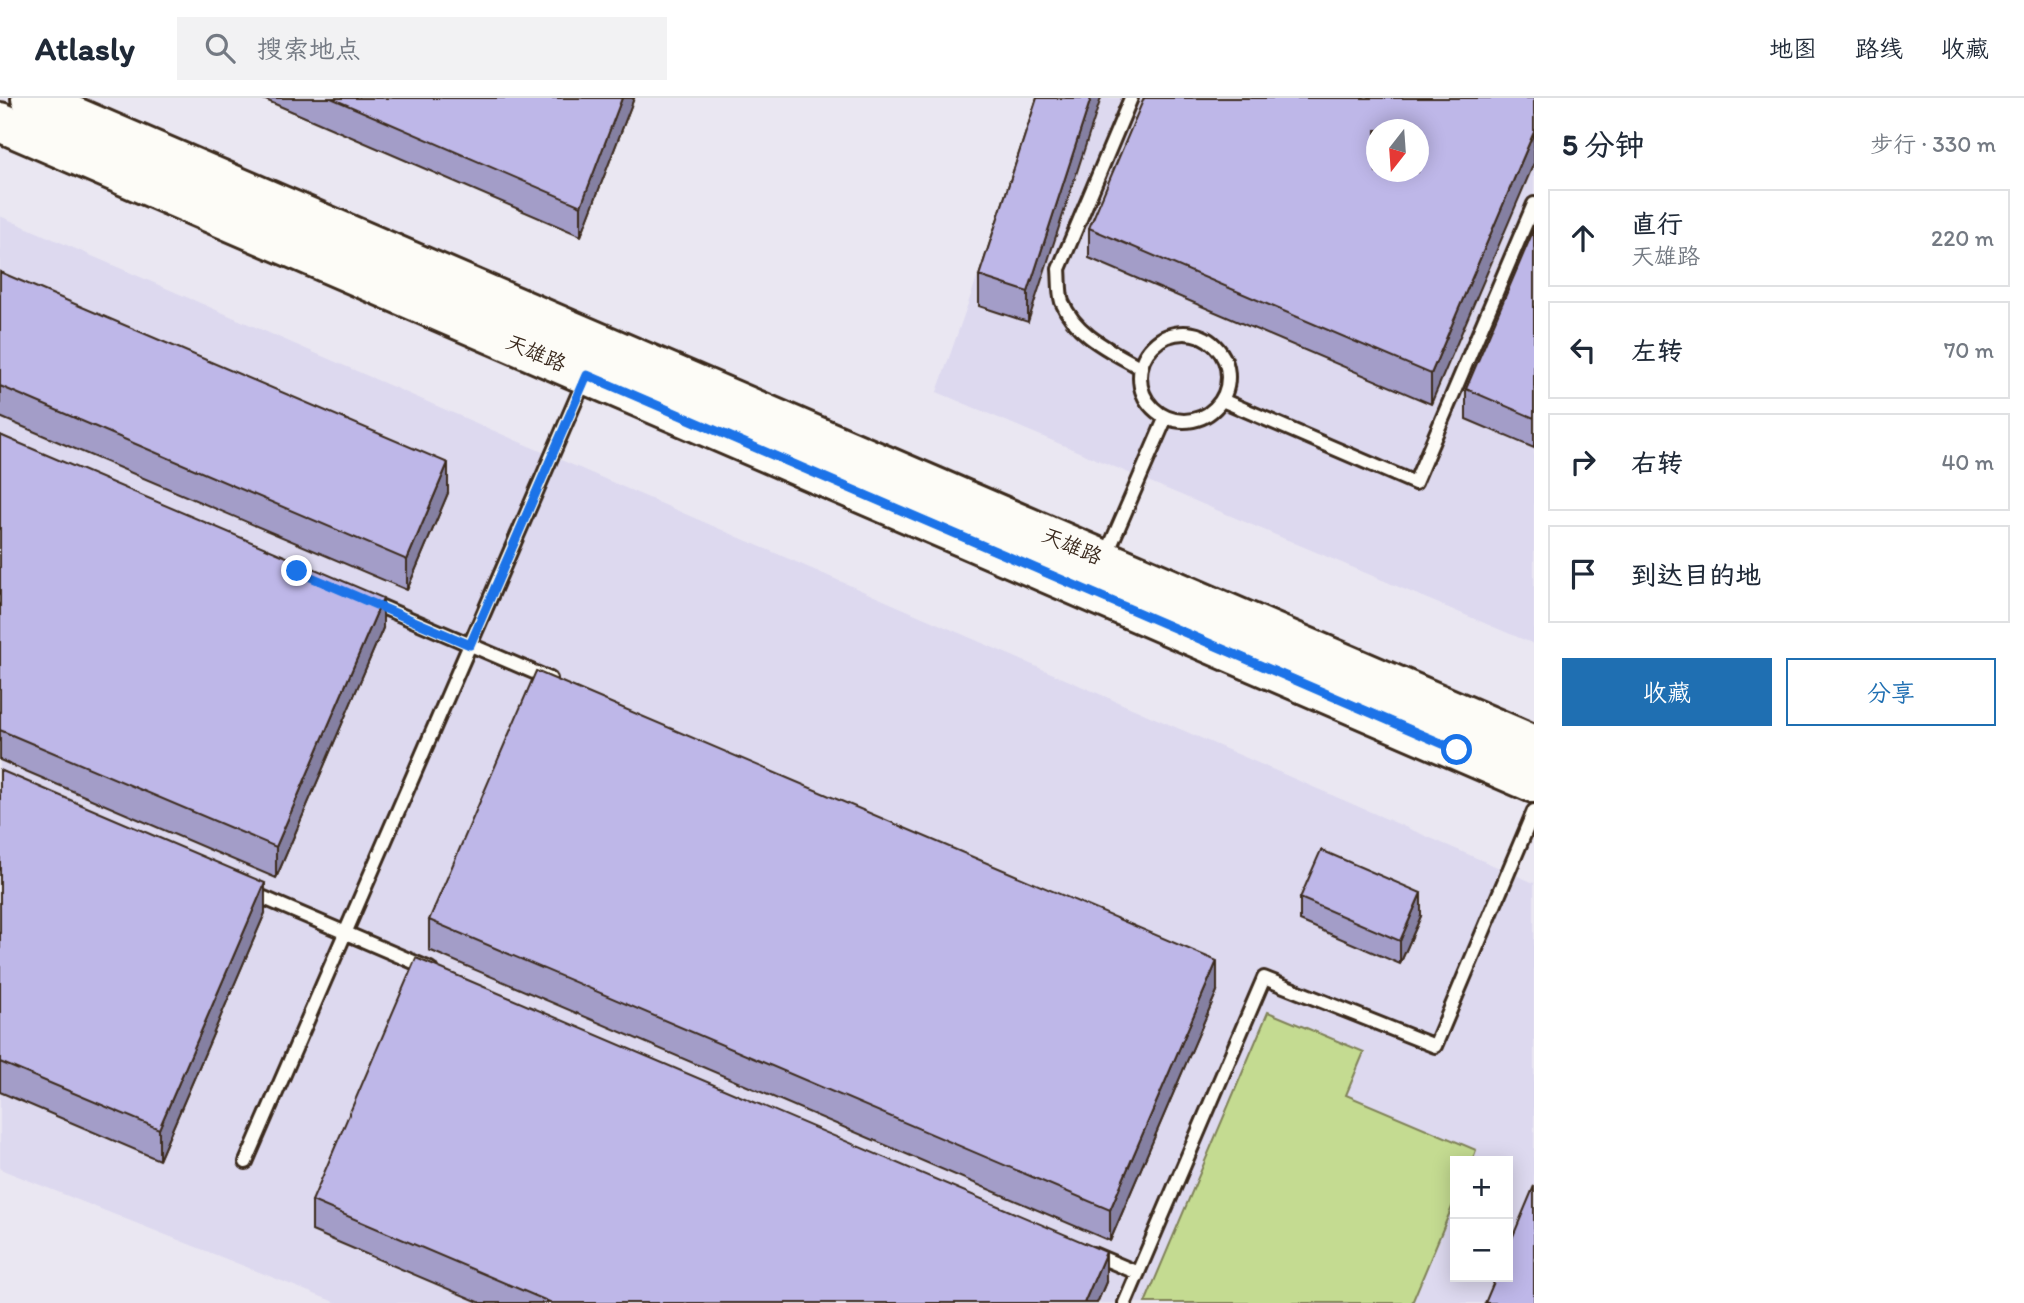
<!DOCTYPE html>
<html lang="zh">
<meta charset="utf-8">
<style>
body{margin:0;font-family:Itim,"LXGW WenKai TC",sans-serif;background:#f2f2f3;color:#1f2937}
.controls{position:absolute;right:21px;bottom:21px;display:grid;overflow:hidden;border-radius:0px;box-shadow:0 4px 18px #0003}
.controls button{width:63px;height:63px;display:grid;place-items:center;padding:0;border:0;border-bottom:2px solid #e0e1e3;background:#fff;color:#1f2937;font:35px sans-serif}
.compass{position:absolute;left:1366px;top:21px;width:63px;height:63px;border-radius:50%;background:#fff;box-shadow:0 4px 18px #0003;rotate:197deg}
.stop{position:absolute;width:21px;height:21px;margin:-16px;border:5px solid #1a73e8;border-radius:50%;background:#fff}
.stop.end{background:#1a73e8;border-color:#fff;box-shadow:0 2px 7px #0008}
.list{margin:0;padding:0;list-style:none}
h2{display:flex;justify-content:space-between;align-items:center;height:91px;margin:0;padding:0 28px;font-size:30px}
h2 small{font-size:23px;font-weight:400;color:#747a83}
.list li{display:grid;grid-template-columns:46px 1fr auto;gap:21px;align-items:center;box-sizing:border-box;height:98px;margin:0 14px 14px;padding:0 14px;border:2px solid #e0e1e3;border-radius:0px}
.list b{display:block;font-size:26px;white-space:nowrap}
.list p{margin:0;font-size:23px;white-space:nowrap;color:#747a83}
.list em{font-size:23px;font-style:normal;color:#747a83}
.actions{display:flex;gap:14px;padding:21px 28px}
.actions a{flex:1;padding:16px 0;border:2px solid #1f6fb2;border-radius:0px;text-align:center;font-size:24px;color:#1f6fb2}
.actions .main{background:#1f6fb2;color:#fff}
.icon{flex:none;width:38px;height:38px;fill:none;stroke:currentColor;stroke-width:2;stroke-linecap:round;stroke-linejoin:round}
.map{position:relative;flex:none;width:1534px;height:1205px;overflow:hidden}
header{display:flex;align-items:center;gap:42px;box-sizing:border-box;height:98px;padding:0 35px;background:#fff;border-bottom:2px solid #e0e1e3}
header strong{font-size:33px}
nav{display:flex;gap:38px;margin-inline-start:auto;font-size:24px}
.search{width:490px;height:63px;background:#f2f2f3;display:flex;align-items:center;gap:18px;box-sizing:border-box;padding:0 24px;border-radius:0px;color:#747a83;font-size:26px}
main{display:flex}
aside{flex:1;background:#fff}
.map>svg:first-child{display:block}
.built{fill:#ddd9ef;fill-rule:evenodd}
.green{fill:#c4db91;stroke:#808258;stroke-width:2}
.lines{fill:none;stroke-linecap:round;stroke-linejoin:round}
.lane-casing{stroke:#3b2a1e;stroke-width:18}
.primary-casing{stroke:#3b2a1e;stroke-width:44}
.lane{stroke:#fdfcf7;stroke-width:12}
.primary{stroke:#fdfcf7;stroke-width:38}
.wall{fill:#a39dc8;stroke:#3b2a1e;stroke-width:2}
.shaded-wall{fill:#8580a2;stroke:#3b2a1e;stroke-width:2}
.building{fill:#beb7e8;stroke:#3b2a1e;stroke-width:2;fill-rule:evenodd}
.route{stroke:#1a73e8;stroke-width:9}
.labels{text-anchor:middle;stroke-width:6;stroke-linejoin:round;paint-order:stroke}
.street-label{font-size:21px;fill:#3b2a1e;stroke:#fdfcf7}
</style>
<header>
<strong>Atlasly</strong>
<div class="search"><svg class="icon" aria-label="search" viewBox="0 0 24 24"><circle cx="10" cy="10" r="6"/><path d="M15 15l6 6"/></svg>搜索地点</div>
<nav><a>地图</a><a>路线</a><a>收藏</a></nav>
</header>
<main>
<div class="map">
<svg width="1534" height="1205" viewBox="0 0 1534 1205">
<rect width="100%" height="100%" fill="#eae7f2"/>
<filter id="ink" filterUnits="userSpaceOnUse"><feTurbulence type="fractalNoise" baseFrequency=".0143" numOctaves="2"/><feDisplacementMap in="SourceGraphic" scale="14" xChannelSelector="R" yChannelSelector="G"/><feConvolveMatrix kernelMatrix="1 2 1 2 8 2 1 2 1" color-interpolation-filters="sRGB"/></filter>
<g filter="url(#ink)">
<path class="built" d="M1040 0H1534V546L937 294ZM1377 32H1419V74H1377Z
M0 118 1534 785V1205H337L0 1071ZM1455 1063H1508V1179H1455Z"/>
<path class="green" d="M1268 914 1364 954 1346 997 1476 1052 1472 1063H1455V1102L1412 1205H1145Z"/>
<g class="lines">
<defs>
<path id="lane" d="M1131 0 1059 171C1060 181 1059 194 1062 204 1076 238 1112 253 1141 270
M1140 279a44 44 0 1 1 88 0a44 44 0 1 1-88 0Z
M1222 302 1415 385 1534 106
M1105 460 1166 319
M368 503 550 581
M250 794 430 871
M246 1064 585 281
M1093 1156 1138 1175
M1125 1205 1264 880 1435 948 1534 713"/>
<path id="primary" d="M31 0 1534 647
M0 24 1534 685"/>
</defs>
<use href="#lane" class="lane-casing"/>
<use href="#primary" class="primary-casing"/>
<use href="#lane" class="lane"/>
<use href="#primary" class="primary"/>
</g>
<path class="wall" d="M261 0H634L581 138Z
M1037 0 1028 224 979 208V178Z
M1534 0 1431 306 1089 160V130Z
M1534 131V350L1466 321V291Z
M0 174 448 395 407 492 0 319Z
M0 337 383 530 276 780 0 662Z
M0 672 265 815 159 1062 0 994Z
M1300 800 1421 818 1400 866 1300 823Z
M429 822 1217 893 1110 1143 429 852Z
M312 1103 1106 1184 1097 1205H481L312 1133Z"/>
<path class="shaded-wall" d="M622 0H634L581 138V108Z
M1091 0H1101L1028 224V194Z
M1534 34V65L1431 306V276Z
M448 365V395L407 492V462Z
M383 500V530L276 780V749Z
M265 785V815L159 1062V1031Z
M1421 795V818L1400 866V843Z
M1217 863V893L1110 1143V1112Z
M1106 1154V1184L1097 1205H1084Z"/>
<path class="building" d="M331 0H622L581 108Z
M1037 0H1091L1028 194 979 178Z
M1144 0H1534V34L1431 276 1089 130ZM1376 32H1418V74H1376Z
M1534 131V320L1466 291Z
M0 174 448 365 407 462 0 288Z
M0 337 383 500 276 749 0 632Z
M536 573 1217 863 1110 1112 429 822Z
M0 672 265 785 159 1031 0 964Z
M1321 752 1421 795 1400 843 1300 800Z
M416 860 1106 1154 1084 1205H552L312 1103Z
M1534 1088V1205H1485L1496 1179H1508V1150Z"/>
</g>
<g class="lines" filter="url(#ink)">
<path class="route" d="M297 473 470 547 587 277 1457 652"/>
</g>
<g class="labels">
<g class="street-label">
<text transform="translate(536 255) rotate(23)" y="7">天雄路</text>
<text transform="translate(1072 448) rotate(23)" y="7">天雄路</text>
</g>
</g>
</svg>
<div class="controls">
<button>+</button>
<button>−</button>
</div>
<svg class="compass" viewBox="-18 -18 36 36"><path d="M0-13l5 13h-10z" fill="#e53935"/><path d="M0 13l5-13h-10z" fill="#747a83"/></svg>
<div class="stop" style="left:1457px;top:652px"></div>
<div class="stop end" style="left:297px;top:473px"></div>
</div>
<aside>
<h2>5 分钟<small>步行 · 330 m</small></h2>
<ul class="list">
<li><svg class="icon" aria-label="ahead" viewBox="0 0 24 24"><path d="M12 20V5M6 11l6-6 6 6"/></svg><div><b>直行</b><p>天雄路</p></div><em>220 m</em></li>
<li><svg class="icon" aria-label="left" viewBox="0 0 24 24"><path d="M17 20v-9H6M10 6l-5 5 5 5"/></svg><div><b>左转</b></div><em>70 m</em></li>
<li><svg class="icon" aria-label="right" viewBox="0 0 24 24"><path d="M7 20v-9h11M14 6l5 5-5 5"/></svg><div><b>右转</b></div><em>40 m</em></li>
<li><svg class="icon" aria-label="arrive" viewBox="0 0 24 24"><path d="M6 21V4h12l-3 4 3 4H6"/></svg><div><b>到达目的地</b></div></li>
</ul>
<div class="actions"><a class="main">收藏</a><a>分享</a></div>
</aside>
</main>
